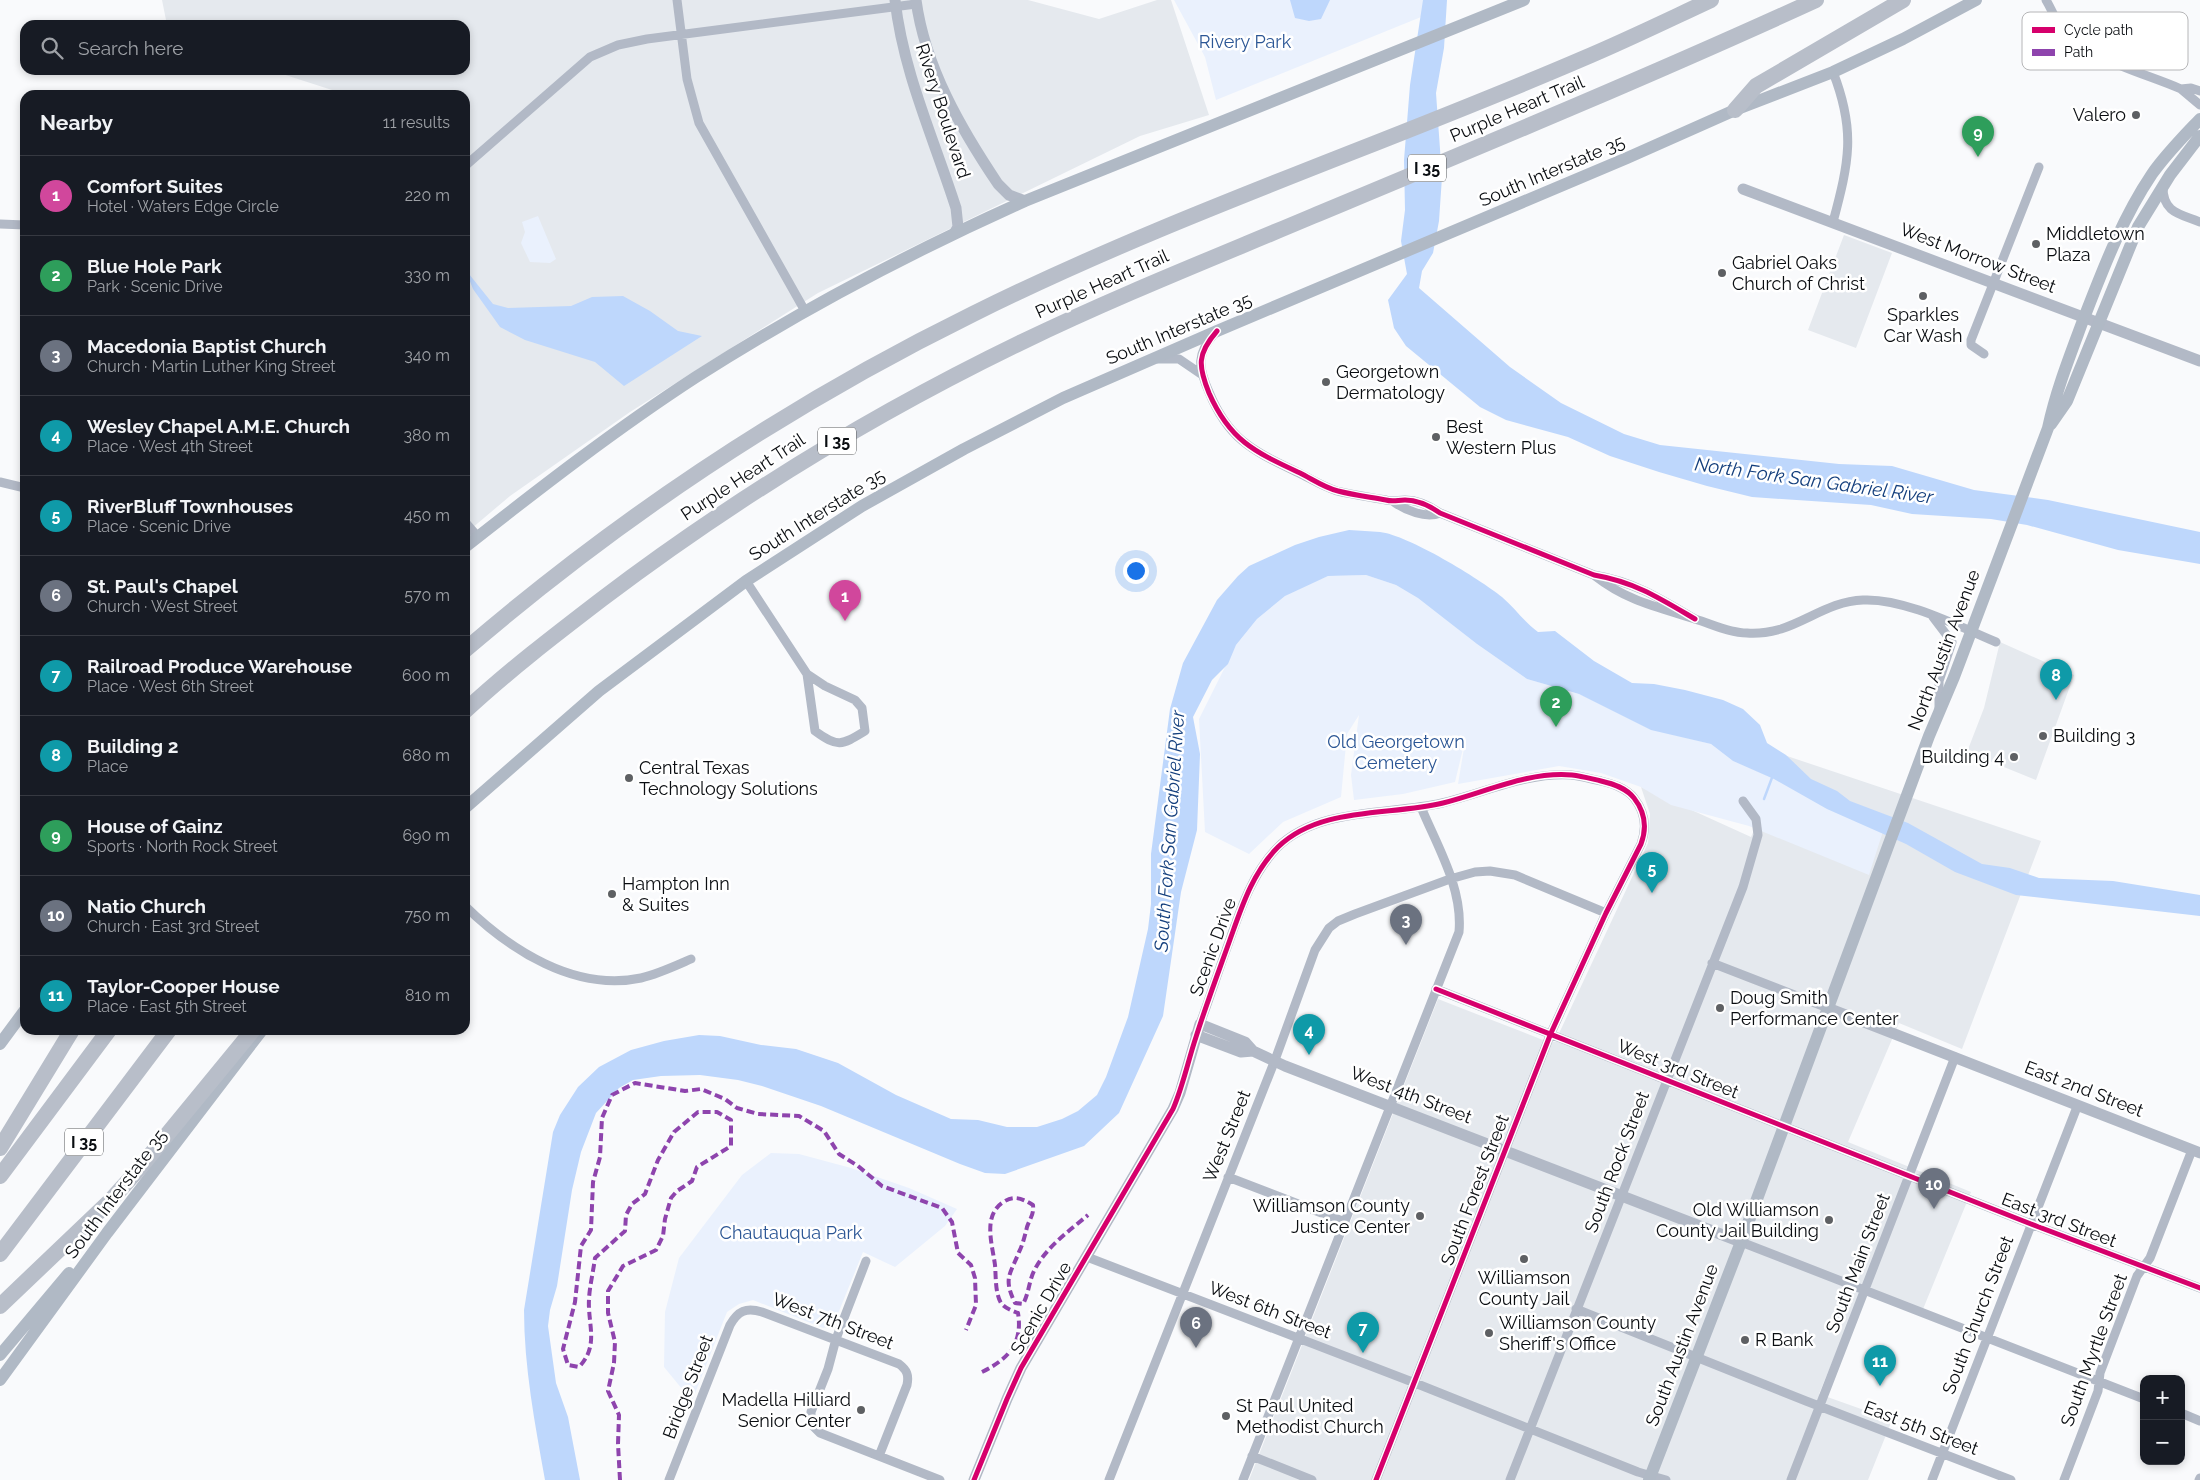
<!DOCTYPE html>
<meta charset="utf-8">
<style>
body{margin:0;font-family:Raleway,sans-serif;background:#242831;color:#f1f3f6}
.controls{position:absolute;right:15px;bottom:15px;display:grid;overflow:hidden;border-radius:10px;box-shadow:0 2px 8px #0003}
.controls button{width:45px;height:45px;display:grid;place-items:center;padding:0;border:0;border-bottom:1px solid #363941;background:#171b24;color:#f1f3f6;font:25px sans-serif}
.you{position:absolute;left:1135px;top:570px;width:18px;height:18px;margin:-12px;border:4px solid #fff;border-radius:50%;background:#1a73e8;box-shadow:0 0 0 8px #1a73e833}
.badge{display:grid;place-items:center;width:32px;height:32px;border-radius:50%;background:#afb1b4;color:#fff;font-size:16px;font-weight:700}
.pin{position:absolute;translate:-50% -41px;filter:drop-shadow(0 1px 2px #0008)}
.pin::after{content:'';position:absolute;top:26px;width:18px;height:15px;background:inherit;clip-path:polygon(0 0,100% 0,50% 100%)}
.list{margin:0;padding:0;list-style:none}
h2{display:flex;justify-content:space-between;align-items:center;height:65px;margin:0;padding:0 20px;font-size:21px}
h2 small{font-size:16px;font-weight:400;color:#9ea1a6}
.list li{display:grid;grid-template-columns:32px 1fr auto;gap:15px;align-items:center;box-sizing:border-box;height:80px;padding:0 20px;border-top:1px solid #363941}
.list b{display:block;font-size:19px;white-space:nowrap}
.list p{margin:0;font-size:16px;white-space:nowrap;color:#9ea1a6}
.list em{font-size:16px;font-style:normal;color:#9ea1a6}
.icon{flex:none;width:28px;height:28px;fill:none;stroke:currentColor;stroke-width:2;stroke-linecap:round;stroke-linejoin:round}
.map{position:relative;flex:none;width:2200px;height:1480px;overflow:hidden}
.search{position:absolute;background:#171b24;box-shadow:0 2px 8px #0003;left:20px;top:20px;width:450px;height:55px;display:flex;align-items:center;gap:12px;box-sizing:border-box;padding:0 18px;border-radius:15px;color:#9ea1a6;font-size:19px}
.panel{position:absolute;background:#171b24;box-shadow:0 2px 8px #0003;left:20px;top:90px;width:450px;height:945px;border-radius:15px}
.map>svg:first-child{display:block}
.built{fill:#e5e9ee}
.green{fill:#eaf1fd}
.water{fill:#bed7fc}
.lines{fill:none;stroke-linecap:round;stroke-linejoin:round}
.stream{stroke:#bed7fc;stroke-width:2.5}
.minor{stroke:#b2b9c6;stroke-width:9}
.tertiary{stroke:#b2b9c6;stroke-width:11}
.secondary{stroke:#b0b9c5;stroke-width:12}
.motorway{stroke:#b8bec9;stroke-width:16}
.quiet{stroke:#8e44ad;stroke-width:4;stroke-dasharray:8 4;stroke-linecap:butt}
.cycleway-casing{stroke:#fff;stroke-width:8}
.cycleway{stroke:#d6006c;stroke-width:5}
.poi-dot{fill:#5e6063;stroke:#fff;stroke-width:2}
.labels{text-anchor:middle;stroke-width:5;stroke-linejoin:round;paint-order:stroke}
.shield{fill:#fff;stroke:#545658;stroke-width:1}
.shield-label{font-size:16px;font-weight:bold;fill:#0a0d11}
.park-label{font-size:18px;fill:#2b5695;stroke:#fff}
.street-label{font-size:18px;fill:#0a0d11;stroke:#fff}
.poi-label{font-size:18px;fill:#0a0d11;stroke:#fff;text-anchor:start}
.water-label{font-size:19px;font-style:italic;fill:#143f7d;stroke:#fff}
.key{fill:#fff;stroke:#b6b6b8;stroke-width:1}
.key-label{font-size:14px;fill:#0a0d11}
</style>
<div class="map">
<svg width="2200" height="1480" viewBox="0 0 2200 1480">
<rect width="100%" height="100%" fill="#f9fafc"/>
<path class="built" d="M162 0H1028L1099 19 1157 0H1171L1209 115 1140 136 818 293 630 412 510 496 465 534V95H337L332 90 270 70H465V25H167Z
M1844 235 1892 253 1856 348 1808 330Z
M2000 642 2074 675 2036 780 1967 752 1984 708Z
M1787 756 2041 841 1962 1049 1899 1023 1848 1142 1971 1192 1921 1314 1861 1292 1819 1394 1892 1420 1868 1480H1249L1438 999 1543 1040 1555 1042 1648 843 1650 814 1641 787 1751 837Z"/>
<path class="green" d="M1174 0H1425L1421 17 1216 100 1205 57Z
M538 216 556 259 550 263 530 262 521 243 525 232 522 222Z
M1366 575 1396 585 1418 597 1477 644 1527 679 1579 694 1675 735 1711 744 1733 761 1885 825 1869 875 1749 826 1671 805 1641 787 1601 773 1559 766 1458 784 1466 736 1455 782 1403 794 1354 800 1351 775 1359 715 1347 734 1341 797 1283 822 1249 854 1205 832 1199 719 1236 645 1257 619 1285 596 1300 587 1328 576Z
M771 1153 799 1154 851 1168 909 1188 957 1209 945 1226 895 1267 863 1252 833 1326 823 1328 753 1300 739 1304 727 1312 692 1401 664 1367 665 1312 679 1258 742 1175Z"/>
<path class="water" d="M1290 0H1330L1321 19 1309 21 1295 18Z
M1423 0H1447L1444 48 1436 93 1442 177 1439 221 1433 253 1422 271 1419 288 1510 367 1561 403 1624 434 1660 445 1839 464 1892 466 1974 490 2048 500 2200 532V564L2118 550 2027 525 1991 519 1912 514 1871 505 1752 497 1707 486 1659 472 1610 456 1568 437 1506 420 1480 407 1406 346 1394 328 1388 300 1407 274 1401 241 1405 210 1404 160 1410 85Z
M465 269 493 304 508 308 571 306 592 297 623 296 650 311 678 331 702 336 624 386 595 362 525 340 500 327 473 289Z
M1349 530C1360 531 1370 531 1380 532 1408 535 1480 579 1502 597 1515 608 1524 622 1538 632L1555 631 1594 661 1632 683 1654 684 1685 690 1723 700 1743 709 1760 725 1767 743 1786 755 1811 779 1837 791 1850 801 1908 823 1982 864 2010 868 2039 878 2113 881 2200 895V916L2016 895 1955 872 1906 844 1827 809 1774 779 1733 761 1711 744 1651 730 1579 694 1527 679 1477 644 1418 598 1396 585 1366 575 1328 576 1285 596 1257 619 1236 645 1228 664 1212 680 1193 717 1200 754 1197 830 1181 892 1163 1016 1119 1113 1084 1146 1005 1174 985 1173 960 1164 821 1106 762 1086 738 1080 700 1075 661 1076 633 1080 619 1088 596 1113 581 1152 572 1190 557 1286 550 1310 548 1326 556 1383 568 1417 580 1480H545C535 1424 524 1367 524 1310L553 1132 560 1115 578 1087 599 1067 631 1050 664 1041 699 1035 720 1036 761 1045 796 1049 838 1063 896 1095 951 1119 978 1120 1007 1127H1037L1062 1119 1078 1111 1097 1095 1106 1077 1128 1017 1148 929 1151 904V854L1170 709 1183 663 1217 600 1238 576 1249 566 1295 545 1319 537Z"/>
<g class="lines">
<path class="stream" d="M1764 799 1773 775"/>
<path class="minor" d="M677 0 687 79 699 123 805 311
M2046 0C2051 8 2054 17 2059 24 2088 61 2140 71 2181 89L2191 88 2200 91
M1833 72C1856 131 1849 162 1833 222
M2181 89 2200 105
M465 166 590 57 618 45 647 39 916 4
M2163 187C2163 213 2180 214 2200 222
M0 224 25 225
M1215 333C1196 354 1198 367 1209 392 1229 441 1254 451 1299 473 1311 479 1324 487 1337 491 1353 495 1370 497 1386 500 1393 502 1398 500 1405 500 1418 500 1430 506 1440 513L1594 575C1635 582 1661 599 1695 619
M1984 354 1971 345V340L2039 167
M1158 359H1179L1201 374
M0 482 25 488
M1394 502C1405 510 1426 519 1440 513
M465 522 478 537
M1595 576C1627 601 1657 607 1695 619 1712 624 1729 633 1747 633 1758 634 1770 632 1781 629 1809 620 1832 601 1863 600 1904 598 1958 626 1996 642
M746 581 807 674 825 686 855 700 862 708 865 731C842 745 838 748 815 731L807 674
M1933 617 1952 642 1939 681V708
M465 906C510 950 575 992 641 978 658 974 675 966 691 959
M1712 963 1828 1008
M1436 989 2031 1224 2200 1288
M1200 1024C1210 997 1219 969 1229 942 1241 908 1252 874 1277 848 1317 807 1391 815 1442 803 1484 793 1527 772 1571 775 1581 776 1591 779 1601 781 1613 784 1626 788 1634 798 1645 812 1647 828 1641 844L1606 913 1551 1033 1376 1480
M1228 1177 1345 1222
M1741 1242 2144 1399
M1087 1257 1415 1383 1638 1472 1666 1480
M866 1261 836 1339 828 1369 811 1412V1424L820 1433 940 1480
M1576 1309 1806 1401 2011 1480
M2181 1413 2200 1421
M1252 1456 1312 1480
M669 1480 730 1325C738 1311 746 1307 762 1312L899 1364C907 1370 909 1375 907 1385L879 1456
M1109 1480 1275 1060 1315 950 1329 928 1338 921 1355 914 1450 879 1475 872 1490 871 1515 875 1606 913
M1243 1480 1459 932C1463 888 1437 846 1421 807
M1510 1480 1743 887 1758 835 1756 819 1743 801
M1791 1480 1955 1057
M1932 1480 2077 1107
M2064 1480 2098 1391 2100 1373 2137 1276 2150 1258 2192 1150
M2199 1480 2200 1478"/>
<path class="tertiary" d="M895 0C903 72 934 139 956 208L958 227 955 232
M916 0C925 67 961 129 998 184L1009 195 1025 201
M1743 189 2200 361
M1828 1008 2200 1153
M1196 1035 1241 1052 1253 1051
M974 1480 1007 1399 1021 1368 1173 1109 1180 1093 1200 1024 1245 1042 1253 1051 1285 1066 1741 1242"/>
<path class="secondary" d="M2051 424 2067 401 2138 227 2170 175 2200 136
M465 547C540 488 616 429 696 377 801 310 911 252 1025 201L1524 0
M465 808 599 691 746 581 862 506 964 449 1063 398 1217 331 1627 158 1735 110 1833 72 1903 39 1976 0
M0 1044 25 1010
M0 1355 69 1273
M0 1380 107 1233 262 1030
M1649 1480 1741 1242 1929 736 1954 677 2048 428C2056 391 2069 358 2082 323 2102 272 2121 220 2152 174 2166 154 2183 137 2200 119"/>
<path class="motorway" d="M1735 110 1756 86 1903 0
M465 650C620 517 790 404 973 314 1170 216 1380 146 1582 59 1625 41 1668 20 1711 0
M465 711C508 671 555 635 602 599 734 499 873 414 1022 342 1117 296 1216 257 1313 216 1481 146 1650 76 1816 0
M0 1148 72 1030
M0 1176 109 1030
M0 1254 169 1030
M0 1306 109 1202 138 1170 253 1030"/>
<path class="quiet" d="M982 1372C1008 1359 1023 1344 1018 1313 1012 1311 1005 1308 1001 1303 995 1293 996 1276 995 1265 992 1243 982 1214 1005 1201 1015 1195 1023 1199 1033 1205 1034 1215 1030 1218 1027 1227 1025 1235 1023 1244 1019 1252 1010 1275 1003 1278 1015 1303L1023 1304C1029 1293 1029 1281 1034 1271 1045 1248 1069 1231 1088 1215
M620 1480 618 1444 619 1415 608 1391 614 1363 615 1342 608 1313V1291L623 1266 656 1250 663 1236 665 1219 671 1198 677 1191 692 1181 697 1167 731 1146V1120L717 1112H698L674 1132 658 1160 645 1194 632 1204 626 1215 625 1231 595 1258C593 1274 588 1292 589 1308 590 1330 597 1348 579 1367L568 1365 563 1349 575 1302 581 1246 591 1230 593 1182 600 1157 602 1118 612 1095 635 1083 685 1091 701 1089 725 1099 737 1108 758 1114 799 1116 824 1131 839 1154 858 1166 882 1186 942 1208 952 1222 958 1253 971 1265 975 1278 976 1305 966 1330"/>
<defs>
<path id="cycleway" d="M1217 331C1197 354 1198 366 1209 393 1230 441 1255 452 1300 473 1312 479 1325 488 1338 491 1353 495 1370 497 1386 500 1393 502 1398 500 1405 500 1418 500 1430 506 1440 513L1594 575C1635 582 1661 599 1695 619
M1436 989 2031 1224 2200 1288
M974 1480 1007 1399 1021 1368 1173 1109C1183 1086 1188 1061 1196 1037 1207 1002 1220 968 1232 934 1243 903 1254 871 1278 847 1320 806 1390 816 1443 803 1484 793 1528 771 1572 775 1582 776 1592 779 1601 781 1614 784 1626 788 1634 798 1645 812 1647 828 1641 844L1606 913 1551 1033 1376 1480"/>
</defs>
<use href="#cycleway" class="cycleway-casing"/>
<use href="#cycleway" class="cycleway"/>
</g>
<g class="poi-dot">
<circle cx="2136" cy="115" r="5"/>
<circle cx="2036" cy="244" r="5"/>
<circle cx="1722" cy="273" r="5"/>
<circle cx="1923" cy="296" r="5"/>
<circle cx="1326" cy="382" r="5"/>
<circle cx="1436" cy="437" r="5"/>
<circle cx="2043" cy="736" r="5"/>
<circle cx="2014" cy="757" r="5"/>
<circle cx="629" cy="778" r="5"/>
<circle cx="612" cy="894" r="5"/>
<circle cx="1720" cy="1008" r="5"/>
<circle cx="1420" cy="1216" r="5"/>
<circle cx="1829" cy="1220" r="5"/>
<circle cx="1524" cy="1259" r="5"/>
<circle cx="1489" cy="1333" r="5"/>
<circle cx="1745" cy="1340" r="5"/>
<circle cx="861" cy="1410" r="5"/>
<circle cx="1226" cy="1416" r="5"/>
</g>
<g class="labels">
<g class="shield">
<rect x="1408" y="154.5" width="38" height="27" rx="4"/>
<rect x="818" y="427.5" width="38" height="27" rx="4"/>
<rect x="65" y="1128.5" width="38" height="27" rx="4"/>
</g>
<g class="shield-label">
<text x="1427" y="174">I 35</text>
<text x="837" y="447">I 35</text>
<text x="84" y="1148">I 35</text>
</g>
<g class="park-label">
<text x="1245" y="48">Rivery Park</text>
<text x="1396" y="748">Old Georgetown<tspan x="1396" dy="21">Cemetery</tspan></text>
<text x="791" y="1239">Chautauqua Park</text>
</g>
<g class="street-label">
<text transform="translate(1517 109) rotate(-23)" y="6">Purple Heart Trail</text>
<text transform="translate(943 111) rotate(72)" y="6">Rivery Boulevard</text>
<text transform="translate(1552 171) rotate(-23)" y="6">South Interstate 35</text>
<text transform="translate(1978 258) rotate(21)" y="6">West Morrow Street</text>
<text transform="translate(1102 284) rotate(-24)" y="6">Purple Heart Trail</text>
<text transform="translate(1179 329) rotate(-23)" y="6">South Interstate 35</text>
<text transform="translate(743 477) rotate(-33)" y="6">Purple Heart Trail</text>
<text transform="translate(817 515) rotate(-32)" y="6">South Interstate 35</text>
<text transform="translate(1944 650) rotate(-69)" y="6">North Austin Avenue</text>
<text transform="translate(1213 947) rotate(-70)" y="6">Scenic Drive</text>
<text transform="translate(1678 1069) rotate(22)" y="6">West 3rd Street</text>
<text transform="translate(2084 1089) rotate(21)" y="6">East 2nd Street</text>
<text transform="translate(1411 1095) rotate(21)" y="6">West 4th Street</text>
<text transform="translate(1227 1136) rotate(-68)" y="6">West Street</text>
<text transform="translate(1617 1162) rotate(-69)" y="6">South Rock Street</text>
<text transform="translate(1475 1190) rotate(-69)" y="6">South Forest Street</text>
<text transform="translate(116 1194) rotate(-53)" y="6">South Interstate 35</text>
<text transform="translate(2059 1220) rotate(21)" y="6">East 3rd Street</text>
<text transform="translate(1858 1263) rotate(-69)" y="6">South Main Street</text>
<text transform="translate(1041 1308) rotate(-60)" y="6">Scenic Drive</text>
<text transform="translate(1270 1310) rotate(21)" y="6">West 6th Street</text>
<text transform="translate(1978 1315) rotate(-69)" y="6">South Church Street</text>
<text transform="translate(833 1321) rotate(21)" y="6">West 7th Street</text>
<text transform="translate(1682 1345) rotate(-69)" y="6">South Austin Avenue</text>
<text transform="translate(2094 1350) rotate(-70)" y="6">South Myrtle Street</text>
<text transform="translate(688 1387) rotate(-69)" y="6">Bridge Street</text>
<text transform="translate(1921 1428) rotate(21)" y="6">East 5th Street</text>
</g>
<g class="poi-label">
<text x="2126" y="121" text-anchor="end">Valero</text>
<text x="2046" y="240">Middletown<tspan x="2046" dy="21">Plaza</tspan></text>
<text x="1732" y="269">Gabriel Oaks<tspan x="1732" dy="21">Church of Christ</tspan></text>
<text x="1923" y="321" text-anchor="middle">Sparkles<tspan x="1923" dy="21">Car Wash</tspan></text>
<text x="1336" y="378">Georgetown<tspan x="1336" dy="21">Dermatology</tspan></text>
<text x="1446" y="433">Best<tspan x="1446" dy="21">Western Plus</tspan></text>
<text x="2053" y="742">Building 3</text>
<text x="2004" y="763" text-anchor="end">Building 4</text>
<text x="639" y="774">Central Texas<tspan x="639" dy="21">Technology Solutions</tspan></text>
<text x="622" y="890">Hampton Inn<tspan x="622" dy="21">&amp; Suites</tspan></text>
<text x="1730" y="1004">Doug Smith<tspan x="1730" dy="21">Performance Center</tspan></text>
<text x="1410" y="1212" text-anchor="end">Williamson County<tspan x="1410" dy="21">Justice Center</tspan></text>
<text x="1819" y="1216" text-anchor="end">Old Williamson<tspan x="1819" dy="21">County Jail Building</tspan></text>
<text x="1524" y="1284" text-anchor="middle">Williamson<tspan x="1524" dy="21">County Jail</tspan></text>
<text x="1499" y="1329">Williamson County<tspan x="1499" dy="21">Sheriff's Office</tspan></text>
<text x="1755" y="1346">R Bank</text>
<text x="851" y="1406" text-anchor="end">Madella Hilliard<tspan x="851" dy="21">Senior Center</tspan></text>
<text x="1236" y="1412">St Paul United<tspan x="1236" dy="21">Methodist Church</tspan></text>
</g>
<g class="water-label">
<text transform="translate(1814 480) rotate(8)" y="7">North Fork San Gabriel River</text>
<text transform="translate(1169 831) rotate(-86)" y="7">South Fork San Gabriel River</text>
</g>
</g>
<rect x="2022" y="12" width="166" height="58" rx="8" class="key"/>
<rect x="2032" y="27" width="23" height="6" fill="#d6006c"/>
<rect x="2032" y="49" width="23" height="7" fill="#8e44ad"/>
<g class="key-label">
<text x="2064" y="35">Cycle path</text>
<text x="2064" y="57">Path</text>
</g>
</svg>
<div class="controls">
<button>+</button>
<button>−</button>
</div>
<div class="you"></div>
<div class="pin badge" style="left:845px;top:621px;background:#d1479c">1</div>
<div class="pin badge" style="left:1556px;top:727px;background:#2e9e5b">2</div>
<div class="pin badge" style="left:1406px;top:945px;background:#6b7280">3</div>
<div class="pin badge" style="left:1309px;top:1055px;background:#0f9aa8">4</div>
<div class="pin badge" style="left:1652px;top:893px;background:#0f9aa8">5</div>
<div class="pin badge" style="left:1196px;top:1348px;background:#6b7280">6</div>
<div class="pin badge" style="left:1363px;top:1353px;background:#0f9aa8">7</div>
<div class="pin badge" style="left:2056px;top:700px;background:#0f9aa8">8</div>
<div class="pin badge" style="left:1978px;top:157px;background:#2e9e5b">9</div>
<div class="pin badge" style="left:1934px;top:1209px;background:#6b7280">10</div>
<div class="pin badge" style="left:1880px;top:1386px;background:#0f9aa8">11</div>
<div class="search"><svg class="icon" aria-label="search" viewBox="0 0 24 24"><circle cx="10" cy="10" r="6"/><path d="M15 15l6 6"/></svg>Search here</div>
<section class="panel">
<h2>Nearby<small>11 results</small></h2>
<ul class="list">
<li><span class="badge" style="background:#d1479c">1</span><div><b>Comfort Suites</b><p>Hotel · Waters Edge Circle</p></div><em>220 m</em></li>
<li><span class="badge" style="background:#2e9e5b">2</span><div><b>Blue Hole Park</b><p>Park · Scenic Drive</p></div><em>330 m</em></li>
<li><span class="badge" style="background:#6b7280">3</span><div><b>Macedonia Baptist Church</b><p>Church · Martin Luther King Street</p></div><em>340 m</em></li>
<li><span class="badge" style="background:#0f9aa8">4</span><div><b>Wesley Chapel A.M.E. Church</b><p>Place · West 4th Street</p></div><em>380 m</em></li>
<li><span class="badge" style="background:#0f9aa8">5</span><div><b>RiverBluff Townhouses</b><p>Place · Scenic Drive</p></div><em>450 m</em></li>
<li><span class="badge" style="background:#6b7280">6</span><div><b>St. Paul's Chapel</b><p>Church · West Street</p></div><em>570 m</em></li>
<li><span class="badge" style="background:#0f9aa8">7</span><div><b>Railroad Produce Warehouse</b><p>Place · West 6th Street</p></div><em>600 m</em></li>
<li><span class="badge" style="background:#0f9aa8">8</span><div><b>Building 2</b><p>Place</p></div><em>680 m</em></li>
<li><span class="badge" style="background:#2e9e5b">9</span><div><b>House of Gainz</b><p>Sports · North Rock Street</p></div><em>690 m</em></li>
<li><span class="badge" style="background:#6b7280">10</span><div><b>Natio Church</b><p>Church · East 3rd Street</p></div><em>750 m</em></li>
<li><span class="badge" style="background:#0f9aa8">11</span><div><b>Taylor-Cooper House</b><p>Place · East 5th Street</p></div><em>810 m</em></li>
</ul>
</section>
</div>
